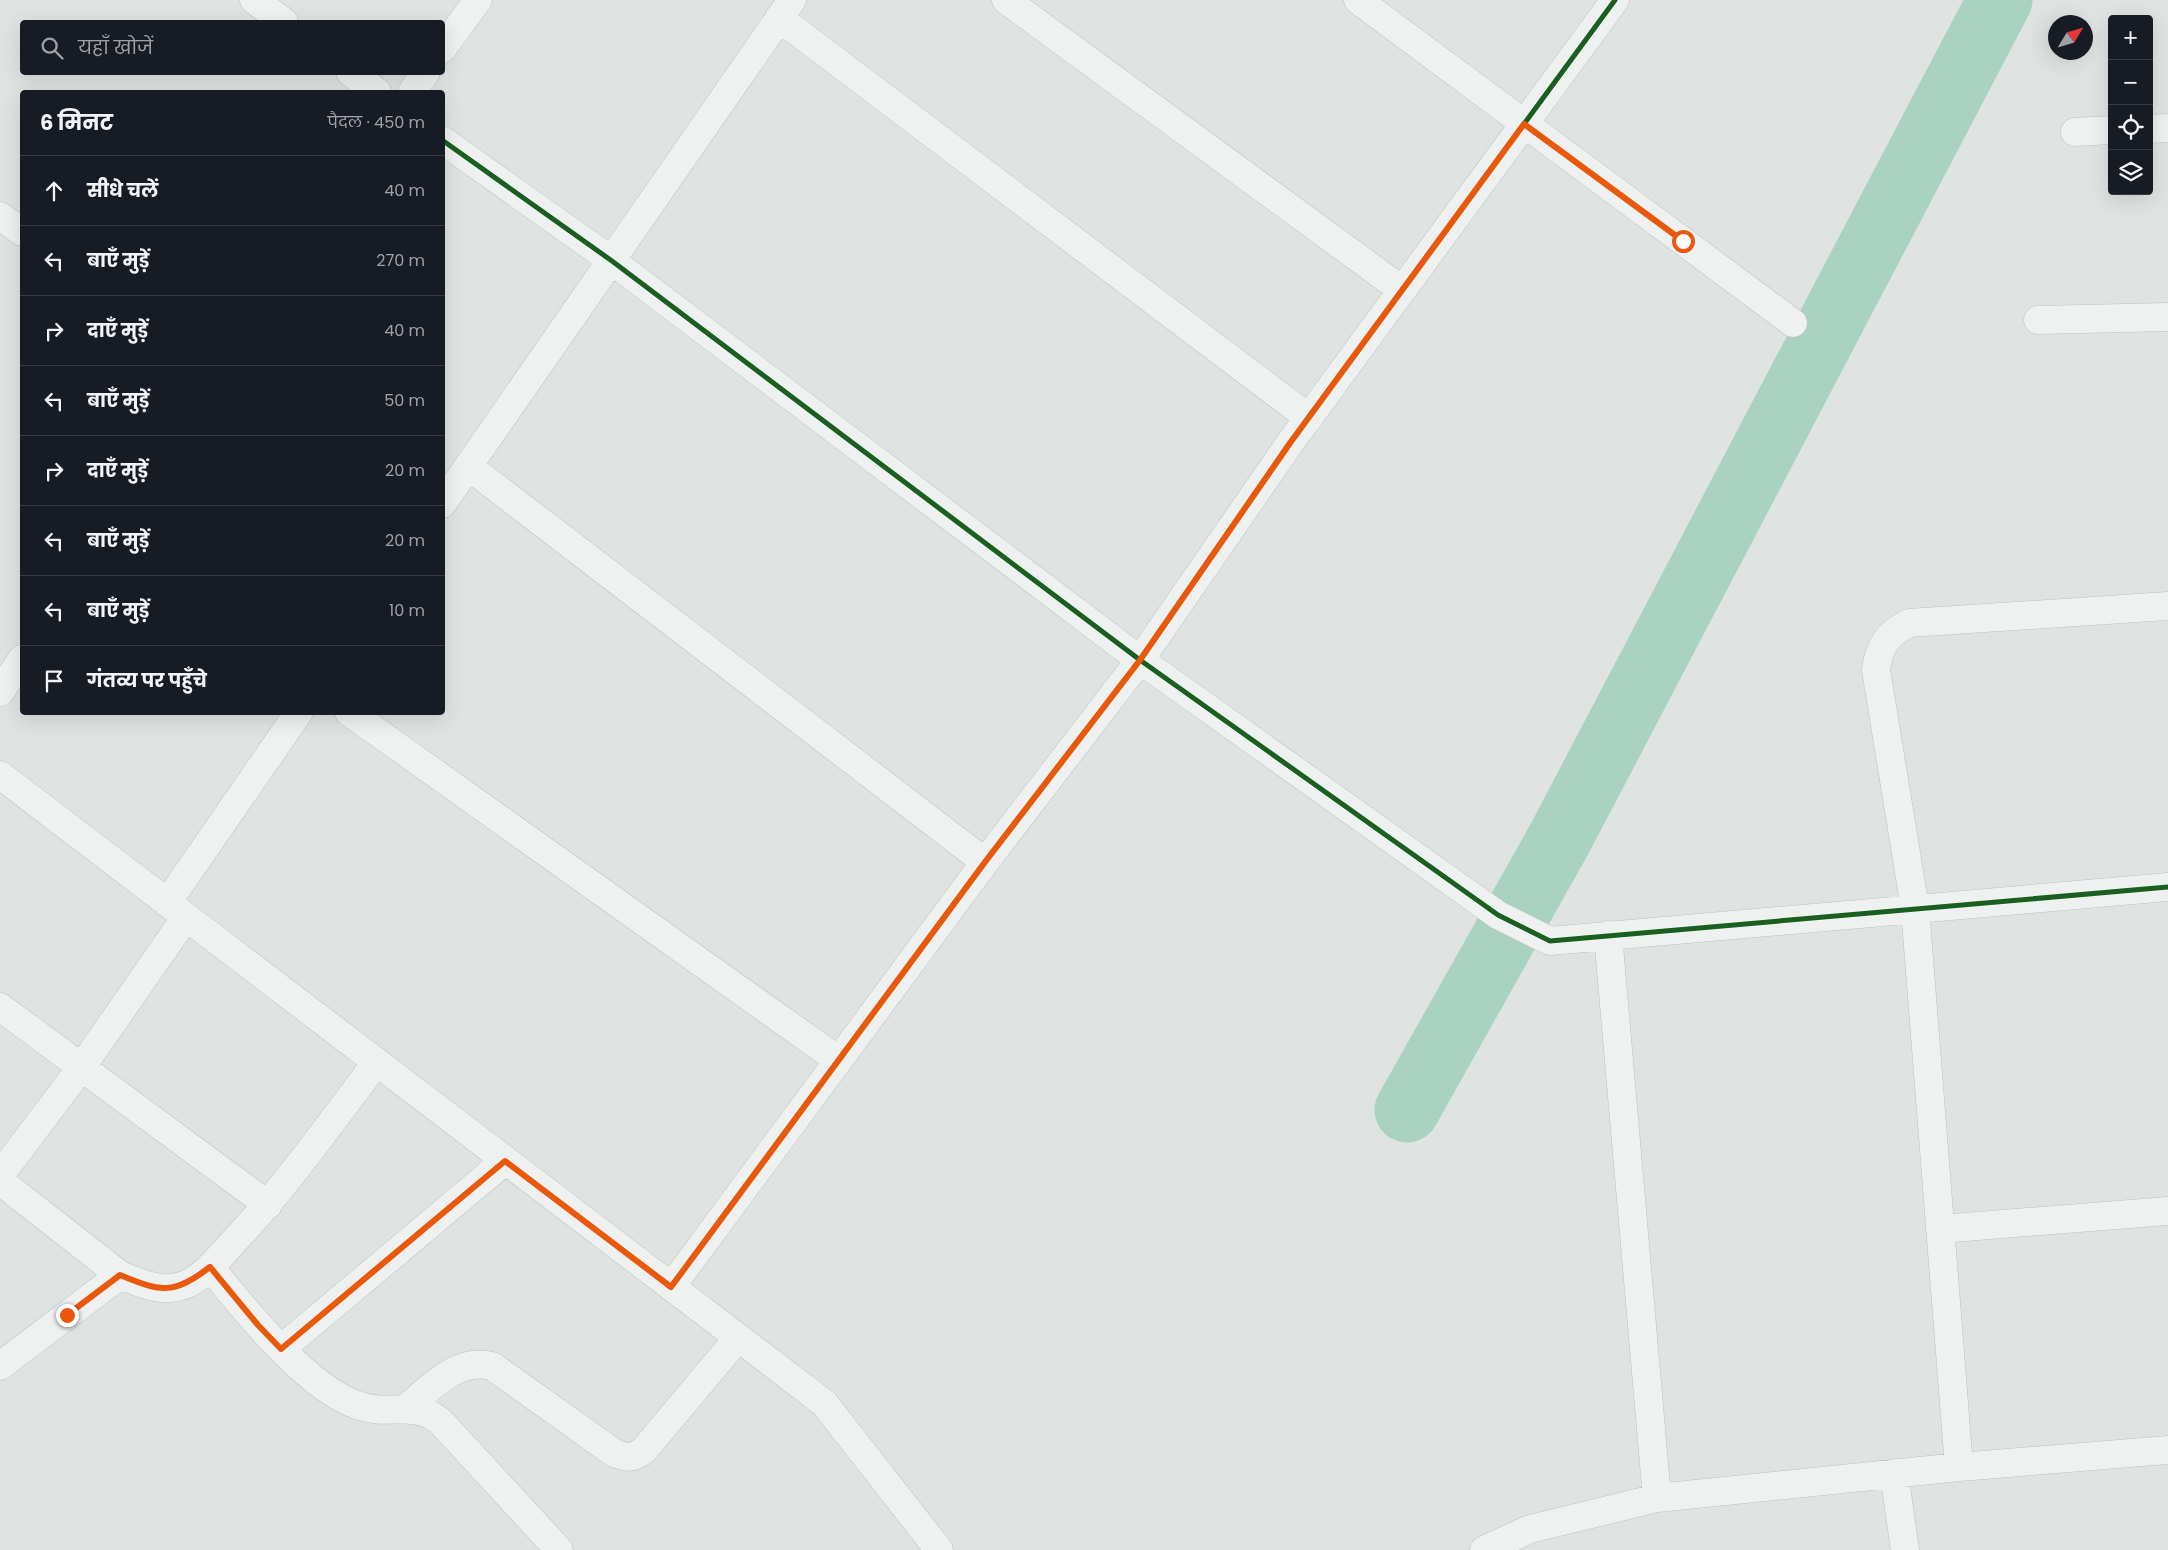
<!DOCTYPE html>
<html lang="hi">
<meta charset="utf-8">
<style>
body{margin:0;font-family:Poppins,"Noto Sans Devanagari",sans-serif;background:#242831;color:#f1f3f6}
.controls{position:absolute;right:15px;top:15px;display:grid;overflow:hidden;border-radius:5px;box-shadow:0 5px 20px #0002}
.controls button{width:45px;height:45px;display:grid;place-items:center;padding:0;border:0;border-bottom:1px solid #363941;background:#171b24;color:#f1f3f6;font:25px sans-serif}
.compass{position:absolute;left:2048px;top:15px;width:45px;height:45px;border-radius:50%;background:#171b24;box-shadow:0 5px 20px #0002;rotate:52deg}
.stop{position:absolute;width:15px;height:15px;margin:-11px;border:4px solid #ea580c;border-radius:50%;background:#fff}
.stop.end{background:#ea580c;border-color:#fff;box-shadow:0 1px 5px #0008}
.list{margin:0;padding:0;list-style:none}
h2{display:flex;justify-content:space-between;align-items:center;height:65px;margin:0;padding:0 20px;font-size:21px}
h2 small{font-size:16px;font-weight:400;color:#9ea1a6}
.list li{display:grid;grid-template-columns:32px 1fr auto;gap:15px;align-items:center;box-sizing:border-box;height:70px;padding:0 20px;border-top:1px solid #363941}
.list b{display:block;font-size:19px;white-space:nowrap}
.list em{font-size:16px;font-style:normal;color:#9ea1a6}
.icon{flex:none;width:28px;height:28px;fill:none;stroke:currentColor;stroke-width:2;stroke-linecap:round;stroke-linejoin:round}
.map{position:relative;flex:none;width:2168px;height:1550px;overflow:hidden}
.search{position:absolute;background:#171b24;box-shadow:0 5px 20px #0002;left:20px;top:20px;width:425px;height:55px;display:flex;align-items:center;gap:12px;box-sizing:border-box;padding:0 18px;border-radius:5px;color:#9ea1a6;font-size:19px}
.panel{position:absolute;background:#171b24;box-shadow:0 5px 20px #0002;left:20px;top:90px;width:425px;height:625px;border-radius:5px}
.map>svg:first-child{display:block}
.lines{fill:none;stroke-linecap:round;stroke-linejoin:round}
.river{stroke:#aad2c0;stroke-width:65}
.street-casing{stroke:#bdc2c0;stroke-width:29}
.street{stroke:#eef1f0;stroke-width:28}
.cycleway-casing{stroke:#ebf5f1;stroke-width:8}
.cycleway{stroke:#1b5e20;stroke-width:5}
.route{stroke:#ea580c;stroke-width:6}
</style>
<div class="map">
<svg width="2168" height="1550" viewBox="0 0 2168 1550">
<rect width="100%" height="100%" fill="#dfe4e2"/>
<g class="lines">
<path class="river" d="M1407 1110 1560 838 2000 0"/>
<defs>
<path id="street" d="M254 0 284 22
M1006 0 1402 290
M1358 0 1793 323
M779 18 1309 418
M442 49 478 0
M350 72 377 92
M412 92 426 72
M2149 129 2168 128
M2075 132 2112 130
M442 140 612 261 1140 660 1498 915 1550 941 2168 887
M0 216 22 232
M2038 320 2168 317
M468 466 985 862
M442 504 792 0
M0 692 22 659
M349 712 838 1060
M0 775 824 1403 939 1550
M167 903 299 712
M1608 935 1657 1498
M0 1007 268 1205
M0 1175 81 1068 186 917
M0 1181 120 1275
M1940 1229 2168 1211
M210 1267C244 1309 308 1390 360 1406 389 1416 413 1400 440 1421L559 1550
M671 1287 985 862 1140 660 1290 443 1615 0
M281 1349 505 1161
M0 1366 120 1275C142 1284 165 1295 189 1283 208 1273 222 1254 236 1239 288 1184 331 1122 377 1062
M405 1409C431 1388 457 1357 492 1366L614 1453C627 1458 633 1459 644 1450L738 1338
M1959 1467 1915 908 1876 670C1879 646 1888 633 1909 623L2168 606
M1894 1473 1905 1550
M1484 1550 1530 1529 1657 1498 1959 1467 2168 1450"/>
</defs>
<use href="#street" class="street-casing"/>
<use href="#street" class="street"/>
<defs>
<path id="cycleway" d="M442 140 612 261 1140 660 1498 915 1550 941 2168 887
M671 1287 985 862 1140 660 1290 443 1615 0"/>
</defs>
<use href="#cycleway" class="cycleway-casing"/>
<use href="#cycleway" class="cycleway"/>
</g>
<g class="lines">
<path class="route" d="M67 1315 120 1275C161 1292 173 1295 210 1267L258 1325 281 1349 505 1161 671 1287 985 862 1140 660 1290 443 1524 124 1683 241"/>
</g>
</svg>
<div class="controls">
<button>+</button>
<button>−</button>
<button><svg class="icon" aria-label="locate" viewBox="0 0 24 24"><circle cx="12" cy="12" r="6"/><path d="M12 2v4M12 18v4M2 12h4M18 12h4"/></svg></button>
<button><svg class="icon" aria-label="layers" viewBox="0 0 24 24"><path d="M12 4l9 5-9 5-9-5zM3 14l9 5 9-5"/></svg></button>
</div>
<svg class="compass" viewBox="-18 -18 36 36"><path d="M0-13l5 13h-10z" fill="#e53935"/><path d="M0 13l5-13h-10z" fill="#9ea1a6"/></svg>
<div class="stop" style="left:1683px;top:241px"></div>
<div class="stop end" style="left:67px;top:1315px"></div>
<div class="search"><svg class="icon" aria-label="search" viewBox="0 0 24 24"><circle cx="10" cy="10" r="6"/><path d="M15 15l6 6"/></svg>यहाँ खोजें</div>
<section class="panel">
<h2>6 मिनट<small>पैदल · 450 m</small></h2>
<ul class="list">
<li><svg class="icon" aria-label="ahead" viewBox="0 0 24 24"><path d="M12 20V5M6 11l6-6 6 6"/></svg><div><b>सीधे चलें</b></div><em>40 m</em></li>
<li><svg class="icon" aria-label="left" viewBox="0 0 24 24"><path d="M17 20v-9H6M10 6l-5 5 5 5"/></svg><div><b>बाएँ मुड़ें</b></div><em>270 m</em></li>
<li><svg class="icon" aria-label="right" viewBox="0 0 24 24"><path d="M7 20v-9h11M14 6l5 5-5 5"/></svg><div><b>दाएँ मुड़ें</b></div><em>40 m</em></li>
<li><svg class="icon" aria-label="left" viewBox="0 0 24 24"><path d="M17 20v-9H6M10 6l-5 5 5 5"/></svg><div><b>बाएँ मुड़ें</b></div><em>50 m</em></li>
<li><svg class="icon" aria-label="right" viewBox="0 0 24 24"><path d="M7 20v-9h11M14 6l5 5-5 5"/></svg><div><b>दाएँ मुड़ें</b></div><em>20 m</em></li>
<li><svg class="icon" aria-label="left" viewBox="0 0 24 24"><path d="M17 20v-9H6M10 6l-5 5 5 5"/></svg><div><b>बाएँ मुड़ें</b></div><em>20 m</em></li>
<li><svg class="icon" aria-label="left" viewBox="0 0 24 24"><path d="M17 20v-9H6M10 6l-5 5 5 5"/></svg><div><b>बाएँ मुड़ें</b></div><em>10 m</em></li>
<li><svg class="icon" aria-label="arrive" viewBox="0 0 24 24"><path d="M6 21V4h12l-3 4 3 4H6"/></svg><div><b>गंतव्य पर पहुँचे</b></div></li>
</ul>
</section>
</div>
